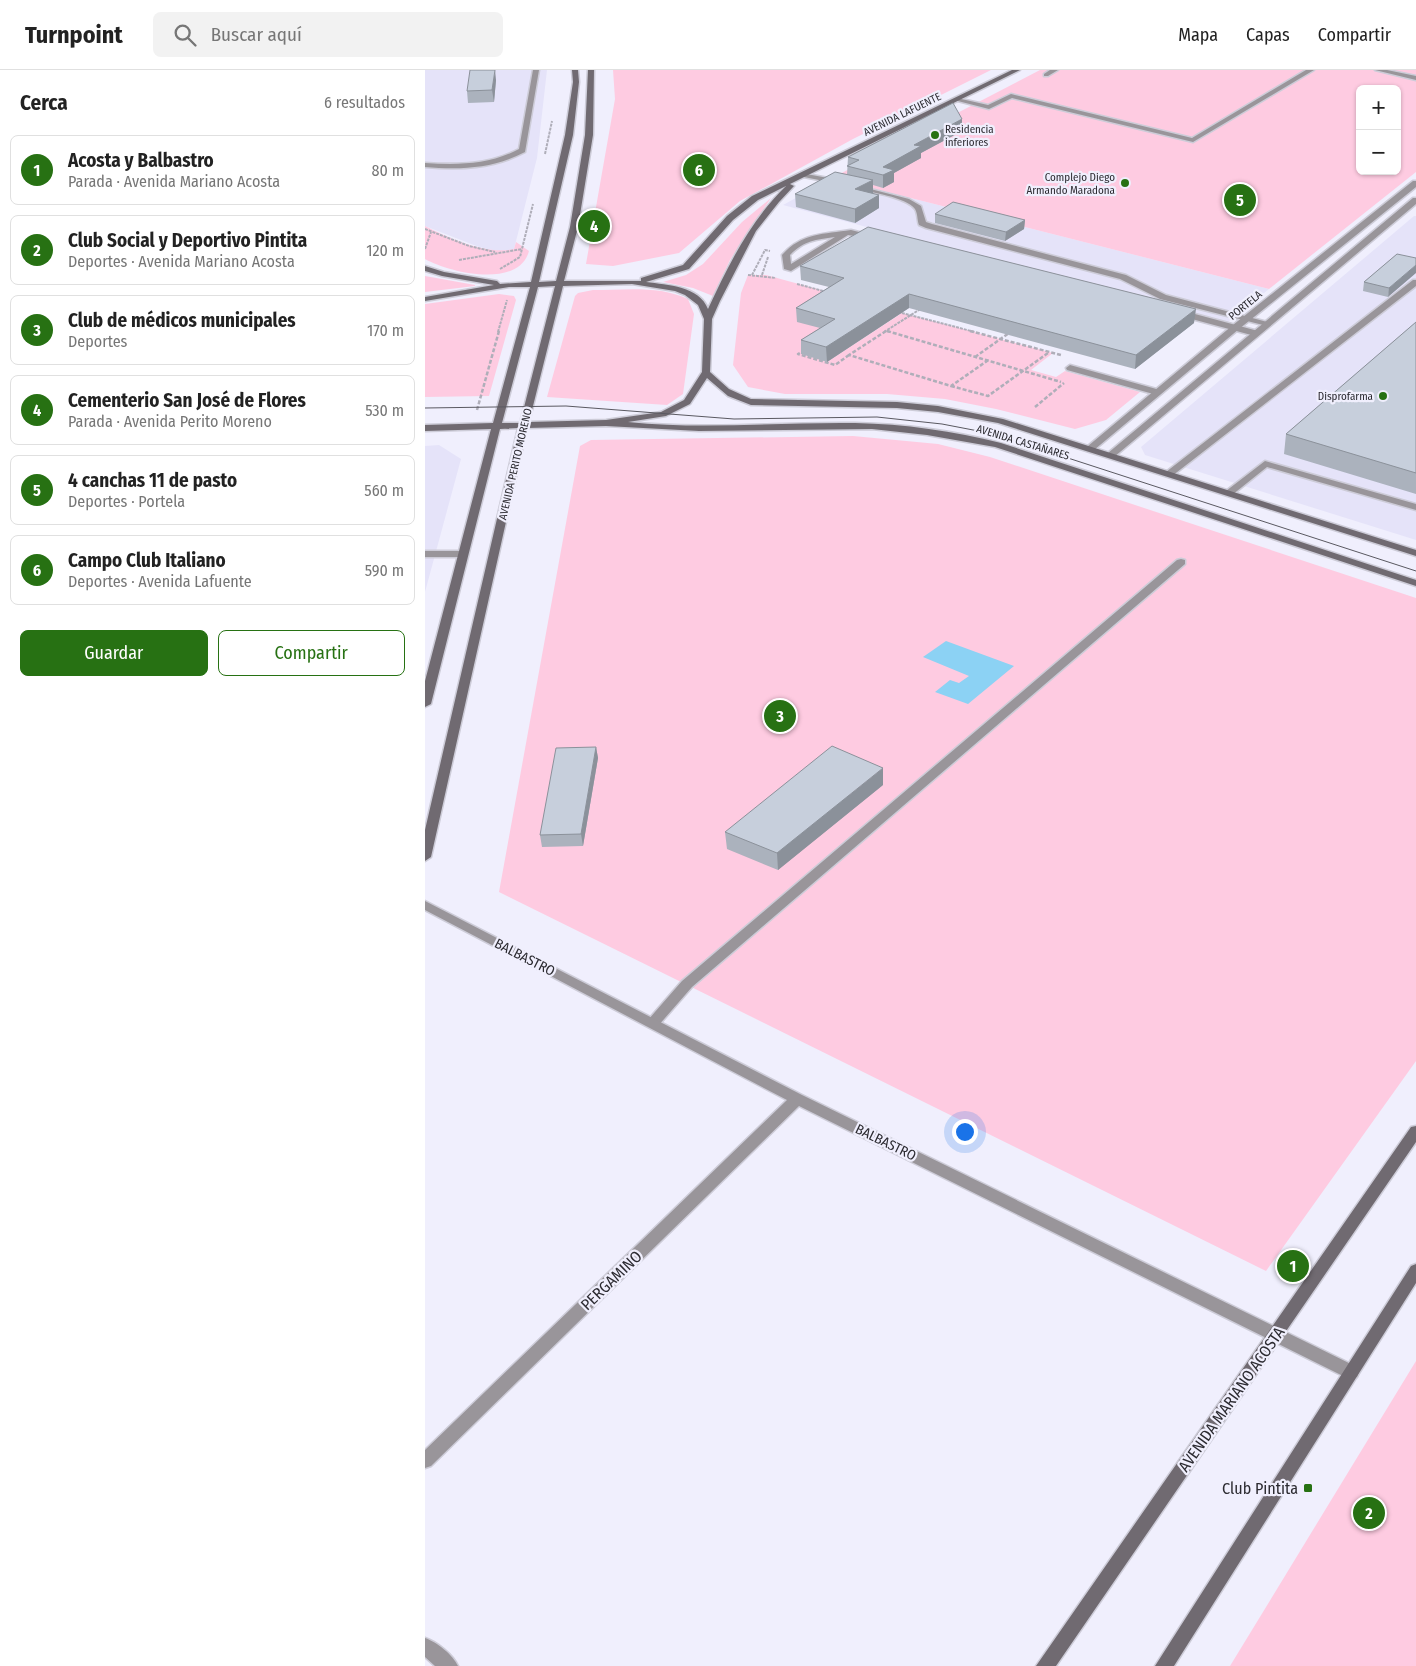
<!DOCTYPE html>
<html lang="es">
<meta charset="utf-8">
<style>
body{margin:0;font-family:"Fira Sans Condensed",sans-serif;background:#f2f2f2;color:#222}
.controls{position:absolute;right:15px;top:15px;display:grid;overflow:hidden;border-radius:8px;box-shadow:0 1px 4px #0004}
.controls button{width:45px;height:45px;display:grid;place-items:center;padding:0;border:0;border-bottom:1px solid #e0e0e0;background:#fff;color:#222;font:25px sans-serif}
.you{position:absolute;left:539px;top:1061px;width:18px;height:18px;margin:-12px;border:4px solid #fff;border-radius:50%;background:#1a73e8;box-shadow:0 0 0 8px #1a73e833}
.badge{display:grid;place-items:center;width:32px;height:32px;border-radius:50%;background:#277113;color:#fff;font-size:16px;font-weight:700}
.pin{position:absolute;translate:-50% -50%;border:2px solid #fff;box-shadow:0 1px 5px #0006}
.list{margin:0;padding:0;list-style:none}
h2{display:flex;justify-content:space-between;align-items:center;height:65px;margin:0;padding:0 20px;font-size:21px}
h2 small{font-size:16px;font-weight:400;color:#767676}
.list li{display:grid;grid-template-columns:32px 1fr auto;gap:15px;align-items:center;box-sizing:border-box;height:70px;margin:0 10px 10px;padding:0 10px;border:1px solid #e0e0e0;border-radius:8px}
.list b{display:block;font-size:19px;white-space:nowrap}
.list p{margin:0;font-size:16px;white-space:nowrap;color:#767676}
.list em{font-size:16px;font-style:normal;color:#767676}
.actions{display:flex;gap:10px;padding:15px 20px}
.actions a{flex:1;padding:11px 0;border:1px solid #277113;border-radius:8px;text-align:center;font-size:18px;color:#277113}
.actions .main{background:#277113;color:#fff}
.icon{flex:none;width:28px;height:28px;fill:none;stroke:currentColor;stroke-width:2;stroke-linecap:round;stroke-linejoin:round}
.map{position:relative;flex:none;width:991px;height:1596px;overflow:hidden}
header{display:flex;align-items:center;gap:30px;box-sizing:border-box;height:70px;padding:0 25px;background:#fff;border-bottom:1px solid #e0e0e0}
header strong{font-size:24px}
nav{display:flex;gap:28px;margin-inline-start:auto;font-size:18px}
.search{width:350px;height:45px;background:#f2f2f2;display:flex;align-items:center;gap:12px;box-sizing:border-box;padding:0 18px;border-radius:8px;color:#767676;font-size:19px}
main{display:flex}
aside{flex:1;background:#fff}
.map>svg:first-child{display:block}
.built{fill:#e5e3f9}
.green{fill:#fecbe1;fill-rule:evenodd}
.water{fill:#8cd2f4}
.lines{fill:none;stroke-linecap:round;stroke-linejoin:round}
.lane-casing{stroke:#cdccd8;stroke-width:3}
.street-casing{stroke:#cdccd8;stroke-width:3}
.secondary-casing{stroke:#cdccd8;stroke-width:3}
.path-far1{stroke:#afaeb9;stroke-width:2;stroke-dasharray:3 1;stroke-linecap:butt}
.path{stroke:#afaeb9;stroke-width:2.5;stroke-dasharray:4 2;stroke-linecap:butt}
.lane{fill:#99959a;fill-rule:evenodd}
.street{fill:#99959a;fill-rule:evenodd}
.secondary{fill:#706a71;fill-rule:evenodd}
.tram{stroke:#5a5961;stroke-width:1}
.wall{fill:#abb2bd}
.shaded-wall{fill:#8b919a}
.building{fill:#c7cfdc;stroke:#8b919a}
.poi-dot{fill:#277113;stroke:#f0effd;stroke-width:2}
.labels{text-anchor:middle;stroke-width:4.5;stroke-linejoin:round;paint-order:stroke}
.far-street-label{font-size:11px;fill:#2c2b31;stroke:#f0effd}
.far-poi-label{font-size:11px;fill:#2c2b31;stroke:#f0effd;text-anchor:end}
.street-label{font-size:14px;fill:#2c2b31;stroke:#f0effd}
.near-street-label{font-size:16px;fill:#2c2b31;stroke:#f0effd}
.near-poi-label{font-size:16px;fill:#2c2b31;stroke:#f0effd;text-anchor:end}
</style>
<header>
<strong>Turnpoint</strong>
<div class="search"><svg class="icon" aria-label="search" viewBox="0 0 24 24"><circle cx="10" cy="10" r="6"/><path d="M15 15l6 6"/></svg>Buscar aquí</div>
<nav><a>Mapa</a><a>Capas</a><a>Compartir</a></nav>
</header>
<main>
<aside>
<h2>Cerca<small>6 resultados</small></h2>
<ul class="list">
<li><span class="badge">1</span><div><b>Acosta y Balbastro</b><p>Parada · Avenida Mariano Acosta</p></div><em>80 m</em></li>
<li><span class="badge">2</span><div><b>Club Social y Deportivo Pintita</b><p>Deportes · Avenida Mariano Acosta</p></div><em>120 m</em></li>
<li><span class="badge">3</span><div><b>Club de médicos municipales</b><p>Deportes</p></div><em>170 m</em></li>
<li><span class="badge">4</span><div><b>Cementerio San José de Flores</b><p>Parada · Avenida Perito Moreno</p></div><em>530 m</em></li>
<li><span class="badge">5</span><div><b>4 canchas 11 de pasto</b><p>Deportes · Portela</p></div><em>560 m</em></li>
<li><span class="badge">6</span><div><b>Campo Club Italiano</b><p>Deportes · Avenida Lafuente</p></div><em>590 m</em></li>
</ul>
<div class="actions"><a class="main">Guardar</a><a>Compartir</a></div>
</aside>
<div class="map">
<svg width="991" height="1596" viewBox="0 0 991 1596">
<rect width="100%" height="100%" fill="#f0effd"/>
<path class="built" d="M0 0H122L112 88 89 179 76 182 54 177 0 156Z
M407 108 844 219 803 252 358 135Z
M989 146H991V470L720 385 716 377Z
M14 375 36 389 0 522V376Z"/>
<path class="green" d="M188 0H566L428 69 315 131 254 183 188 196 161 194 190 29Z
M615 0H991V102L844 219 407 108ZM935 19H972V101H935Z
M346 128 305 190 288 226 268 218 238 212 261 205 278 194 317 152Z
M0 156C25 169 61 185 89 179L91 172 104 181C94 219 25 203 0 189Z
M323 205H341L414 225 411 262 377 284 402 292 477 243 628 283 606 300 631 307 640 301 715 322 681 350 650 359 571 339 520 329 462 324H360L323 317 308 295 316 223Z
M0 206 50 215V216L0 222Z
M168 220C199 220 234 215 263 229L269 244 258 324 242 335 122 327 150 226 153 223Z
M74 224 89 226 91 230 64 326 0 327V234Z
M428 366 513 374 565 387 991 528V991L841 1201 74 822 155 376 166 370Z
M991 1291V1596H805Z"/>
<path class="water" d="M521 571 589 596 543 634 510 622 525 610 534 613 544 606 498 587Z"/>
<g class="lines">
<defs>
<path id="lane" d="M108 0H114L100 82C68 99 35 100 0 97V93C33 95 64 95 94 79Z
M625 0H633L623 6H619V4Z
M881 0H889L768 72 587 28 564 39 529 30 532 28 563 35 586 24 767 68Z
M950 0H962L991 6V10Z
M376 103 414 110 418 112 414 114 379 107H376Z
M430 115 484 129 496 136 501 152 507 154 701 205 741 225 846 253 842 256 735 229 695 209 501 158 494 155C492 150 493 144 490 139 481 127 445 122 430 119Z
M426 160 454 167 450 169 423 165 366 201 359 199 357 185C376 163 399 164 426 160ZM410 167 366 194 365 185C380 170 390 170 410 167Z
M988 210H991V216L747 406H741V402Z
M755 240 833 261 834 263 830 266 752 245 751 243Z
M645 295 735 320 736 322 732 325 642 300 641 298Z
M840 391 991 434V440L842 397 807 425H801V421Z
M0 481H37L42 484 37 487H0Z
M756 489 760 490V494L267 917 233 956H223L221 953 223 950 257 911 752 490Z"/>
<path id="street" d="M988 111H991V117L814 259 669 380H663V376L808 255Z
M988 128H991V134L689 387H683V383Z
M0 831 377 1025 932 1297 934 1302 932 1307 926 1309 920 1307 374 1036 6 1396 0 1398V1380L362 1030 0 840Z
M0 1568C12 1572 28 1585 33 1596H10L0 1587Z"/>
<path id="secondary" d="M147 0H153L154 12 148 65 114 212 131 211 145 157 160 65 163 0H169L168 65 153 157 139 211H216V208L258 195 302 146 327 126 587 0H595L365 114 369 116 354 132 331 161 295 231 287 249 285 302 304 319 326 329 472 332 513 336 578 349 991 480V486L573 353 513 342 472 338 326 335 303 326 282 308 265 334 241 346 203 352C278 360 354 352 430 353 479 354 529 361 576 373L991 510V516L570 377 502 365 447 359 274 361 181 356 102 358 6 787 0 791V760L93 358 75 359 6 634 0 637V611L66 359 0 361V355L68 353 105 217H84L0 231V227L69 215 17 206 0 201V196L19 202 72 211 75 214 106 212 140 65 148 12ZM361 116C325 151 304 194 283 239 274 216 243 215 221 212L264 199 308 150 333 130ZM207 214 250 221 260 225 273 235 279 249 277 302 259 330 236 342 181 350 104 352 138 216ZM130 216 95 353H77L113 217Z
M991 1056V1072L631 1596H611L986 1057Z
M991 1194V1213L749 1596H730L986 1196Z"/>
</defs>
<use href="#lane" class="lane-casing"/>
<use href="#street" class="street-casing"/>
<use href="#secondary" class="secondary-casing"/>
<path class="path-far1" d="M120 84 127 51
M0 159 44 176 70 182
M0 179 6 162
M34 190 97 179
M75 199 95 187 108 134
M323 205 351 208
M327 205 340 180 345 181
M337 205 343 187
M372 214 402 222
M473 242 550 262
M462 261 466 262
M73 262 82 230
M459 262 497 238"/>
<path class="path" d="M461 261 424 285 526 316 562 291
M462 261 636 312
M545 261 636 285
M380 280 373 284 410 295 424 285
M550 287 584 263
M526 316 563 326 623 283
M610 337 639 313
M52 340 74 261"/>
<use href="#lane" class="lane"/>
<use href="#street" class="street"/>
<use href="#secondary" class="secondary"/>
<path class="tram" d="M0 338 141 336 309 349 452 347 517 354 569 364 991 501"/>
</g>
<path class="wall" d="M71 10 69 32 43 33 42 21Z
M537 61 496 83V88L469 103V112L458 118 448 115V123L447 124 454 125V138L430 153 371 137 370 124 422 105 423 87Z
M510 144 600 150 599 159 580 171 510 153Z
M972 184 963 227 938 221 939 212Z
M375 196 769 253 710 299 484 238 402 292 376 284V270L395 258 372 252 371 238 404 217 376 210Z
M991 252V424L859 384 861 364Z
M171 677 173 688 158 776 117 777 115 765Z
M458 715 353 800 302 779 300 762Z"/>
<path class="shaded-wall" d="M70 0 71 10 69 32 67 20Z
M537 49V61L496 83V88L469 103V112L458 118V97L489 75Z
M448 110V123L431 132 430 119Z
M454 125V138L430 153V139Z
M600 150 599 159 580 171 581 162Z
M991 195V203L963 227 964 218Z
M484 224V238L402 292 401 277Z
M771 239 769 253 710 299 711 285Z
M171 677 173 688 158 776 156 764Z
M458 698V715L353 800 352 783Z"/>
<path class="building" d="M45 0H70L67 20 42 21Z
M528 33 537 49 489 75 496 76 458 97 469 100 458 105 422 96 434 90 423 87Z
M410 102 448 110 430 119 454 125 430 139 370 124Z
M528 132 600 150 581 162 510 144Z
M443 157 771 239 711 285 484 224 401 277 376 270 410 249 371 238 419 208 375 196Z
M972 184 991 188V195L964 218 939 212Z
M991 252V403L861 364Z
M407 676 458 698 352 783 300 762Z
M171 677 156 764 115 765 131 678Z"/>
<g class="poi-dot">
<circle cx="510" cy="65" r="5"/>
<circle cx="700" cy="113" r="5"/>
<circle cx="958" cy="326" r="5"/>
<rect x="878" y="1413" width="10" height="10" rx="2.5"/>
</g>
<g class="labels">
<g class="far-street-label">
<text transform="translate(477 44) rotate(-26)" y="4">AVENIDA LAFUENTE</text>
<text transform="translate(820 235) rotate(-39)" y="4">PORTELA</text>
<text transform="translate(598 372) rotate(17)" y="4">AVENIDA CASTAÑARES</text>
<text transform="translate(90 394) rotate(-77)" y="4">AVENIDA PERITO MORENO</text>
</g>
<g class="far-poi-label">
<text x="520" y="63" text-anchor="start">Residencia<tspan x="520" dy="13">inferiores</tspan></text>
<text x="690" y="111">Complejo Diego<tspan x="690" dy="13">Armando Maradona</tspan></text>
<text x="948" y="330">Disprofarma</text>
</g>
<g class="street-label">
<text transform="translate(100 887) rotate(27)" y="5">BALBASTRO</text>
<text transform="translate(461 1072) rotate(26)" y="5">BALBASTRO</text>
</g>
<g class="near-street-label">
<text transform="translate(186 1210) rotate(-44)" y="6">PERGAMINO</text>
<text transform="translate(806 1329) rotate(-55)" y="6">AVENIDA MARIANO ACOSTA</text>
</g>
<g class="near-poi-label">
<text x="873" y="1424">Club Pintita</text>
</g>
</g>
</svg>
<div class="controls">
<button>+</button>
<button>−</button>
</div>
<div class="you"></div>
<div class="pin badge" style="left:868px;top:1196px">1</div>
<div class="pin badge" style="left:944px;top:1443px">2</div>
<div class="pin badge" style="left:355px;top:646px">3</div>
<div class="pin badge" style="left:169px;top:156px">4</div>
<div class="pin badge" style="left:815px;top:130px">5</div>
<div class="pin badge" style="left:274px;top:100px">6</div>
</div>
</main>
